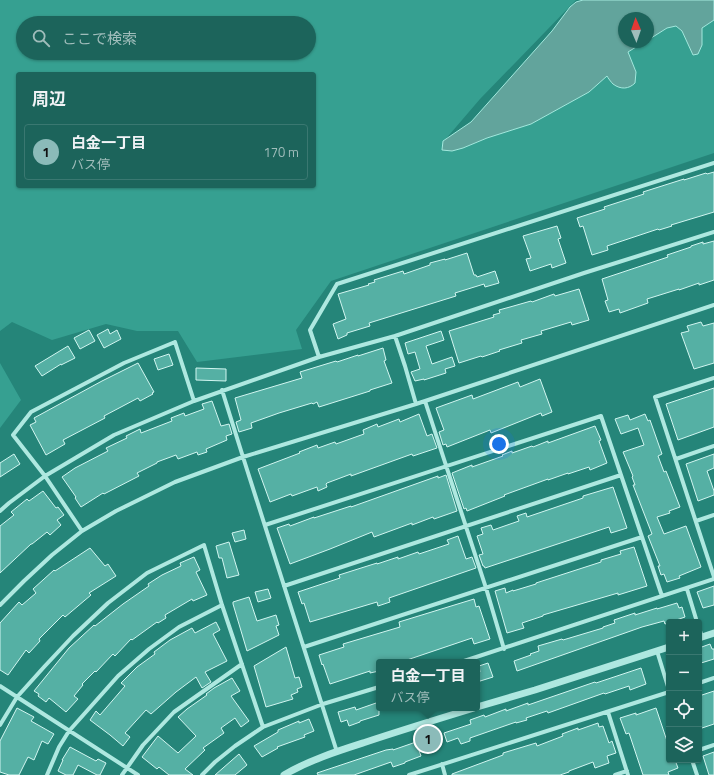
<!DOCTYPE html>
<html lang="ja">
<meta charset="utf-8">
<style>
body{margin:0;font-family:"Titillium Web","Noto Sans JP",sans-serif;background:#256a61;color:#f1f3f6}
.controls{position:absolute;right:12px;bottom:12px;display:grid;overflow:hidden;border-radius:4px;box-shadow:0 1px 3px #0004}
.controls button{width:36px;height:36px;display:grid;place-items:center;padding:0;border:0;border-bottom:1px solid #3a7871;background:#1c645b;color:#f1f3f6;font:20px sans-serif}
.compass{position:absolute;left:618px;top:12px;width:36px;height:36px;border-radius:50%;background:#1c645b;box-shadow:0 1px 3px #0004;rotate:358deg}
.you{position:absolute;left:499px;top:444px;width:14px;height:14px;margin:-10px;border:3px solid #fff;border-radius:50%;background:#1a73e8;box-shadow:0 0 0 6px #1a73e833}
.badge{display:grid;place-items:center;width:26px;height:26px;border-radius:50%;background:#8bbbb9;color:#111;font-size:13px;font-weight:700}
.pin{position:absolute;translate:-50% -50%;border:2px solid #fff;box-shadow:0 1px 4px #0006}
.popup{position:absolute;left:376px;top:659px;width:104px;height:52px;box-sizing:border-box;display:grid;place-content:center;border-radius:4px;background:#1c645b;filter:drop-shadow(0 1px 3px #0005);font-size:13px;white-space:nowrap;color:#a0bdbb}
.popup b{font-size:15px;color:#f1f3f6}
.popup::after{content:'';position:absolute;left:50%;top:100%;margin-left:-8px;border:8px solid transparent;border-top-color:#1c645b}
.list{margin:0;padding:0;list-style:none}
h2{display:flex;justify-content:space-between;align-items:center;height:52px;margin:0;padding:0 16px;font-size:17px}
h2 small{font-size:13px;font-weight:400;color:#a0bdbb}
.list li{display:grid;grid-template-columns:26px 1fr auto;gap:12px;align-items:center;box-sizing:border-box;height:56px;margin:0 8px 8px;padding:0 8px;border:1px solid #3a7871;border-radius:4px}
.list b{display:block;font-size:15px;white-space:nowrap}
.list p{margin:0;font-size:13px;white-space:nowrap;color:#a0bdbb}
.list em{font-size:13px;font-style:normal;color:#a0bdbb}
.icon{flex:none;width:22px;height:22px;fill:none;stroke:currentColor;stroke-width:2;stroke-linecap:round;stroke-linejoin:round}
.map{position:relative;flex:none;width:714px;height:775px;overflow:hidden}
.search{position:absolute;background:#1c645b;box-shadow:0 1px 3px #0004;left:16px;top:16px;width:300px;height:44px;display:flex;align-items:center;gap:10px;box-sizing:border-box;padding:0 14px;border-radius:22px;color:#a0bdbb;font-size:15px}
.panel{position:absolute;background:#1c645b;box-shadow:0 1px 3px #0004;left:16px;top:72px;width:300px;height:116px;border-radius:4px}
.map>svg:first-child{display:block}
.green{fill:#36a091;fill-rule:evenodd}
.water{fill:#62a49c;stroke:#a3e9de}
.building{fill:#55b0a4;stroke:#d2f6f1}
.lines{fill:none;stroke-linecap:round;stroke-linejoin:round}
.minor{stroke:#aee8e0;stroke-width:4}
.tertiary{stroke:#aee8e0;stroke-width:7}
</style>
<div class="map">
<svg width="714" height="775" viewBox="0 0 714 775">
<rect width="100%" height="100%" fill="#258579"/>
<path class="green" d="M0 0H576L480 99 444 141 463 148 487 138 531 124 589 92 607 76 636 72 628 52 644 42H648V40L667 28 676 26 682 31 693 55 702 45V28L714 20V153L331 281 296 330 302 349 197 362 178 331H137L106 324 52 340 12 322 0 331ZM23 23H309V53H23ZM18 74H314V186H18Z
M0 363 21 400 0 428Z"/>
<path class="water" d="M583 0H714V20L702 28V45L698 54 693 55 682 31 676 26 667 28 648 40V18H624V42H644L628 52 636 72 635 83C629 89 621 90 613 84 611 82 608 78 607 76L589 92 531 124 487 138 463 148 452 151 442 150 443 141 471 122 552 31 570 7 576 2Z"/>
<path class="building" d="M714 172V212L671 225 672 226 659 230 658 229 607 246 608 250 592 255 583 226 580 227 577 218 605 209 604 207 644 194 643 192 684 179V180L706 173 707 174Z
M557 226 561 238 558 239 566 263 552 268 551 264 530 271 526 259 531 258 523 236Z
M714 241V280L699 285V283L679 290V289L647 299 648 303 620 313 619 309 609 312 605 301 608 300 602 279 668 257 667 255 691 247V246L703 242V244Z
M467 253 474 275H476L477 277 495 271 499 283 485 287 484 284 455 293 456 296 369 323 370 326 347 333V335L338 339 333 324 346 319 338 294 369 285 368 284 375 282 374 280 403 271 404 274 430 265V263L445 259V260Z
M579 289 589 320 572 325 571 322 541 331 542 334 521 340 522 343 499 350 500 351 482 357 481 356 459 363 449 331 494 317 493 315 500 313 499 310 510 307 531 301 532 302 554 294 555 296Z
M701 322 703 326 714 323V363L694 369 681 333 689 331 687 326Z
M108 329 110 334 117 330 121 339 104 348 97 335Z
M89 330 95 341 80 349 74 338Z
M441 331 444 340 426 346 432 364 452 357 455 366 445 369 446 373 424 380V379L415 381 411 372 420 369 415 352 408 354 405 343Z
M68 346 75 358 61 365V364L42 376 35 366Z
M383 348 386 360 384 361 392 383 370 390V391L319 407 317 402 313 404 312 403 279 413 251 423 252 428 239 432 236 422 241 420 235 398 302 378 300 372 336 361 337 362 358 355V356Z
M169 354 173 365 158 370 154 359Z
M138 363 154 392 152 393 153 394 140 401 138 398 104 416 105 418 63 440 65 444 46 455 30 425 36 422 34 418 102 381Z
M196 368 226 369V381L196 380Z
M540 379 552 412 542 416 541 413 491 433 490 430 447 447 446 444 443 445 439 432 444 430 436 408 472 395 473 399 518 382 520 387Z
M714 388V427L678 440 666 404Z
M212 401 221 426 229 424 232 434 226 436 227 440 206 449 207 452 198 455 197 452 178 459 176 455 157 462V463L137 473 139 476 104 494 103 493 81 507 75 498 76 497 62 477 75 468 108 451 106 448 127 438 126 436 140 429 141 433 172 421 171 418 184 413 185 416 204 409 202 404Z
M419 414 427 436 432 434 437 448 413 456 412 454 351 476V474L327 483 326 484 327 487 318 491 317 487 292 496 291 494 270 502 258 469 300 453 299 452 317 445 318 448 335 442 336 444 364 434 363 430 377 424 378 427 399 419 400 422Z
M645 414 648 421 650 420 662 454 658 456 664 472 666 471 680 507 669 511 670 513 657 517 664 534 686 526 701 567 679 576 680 578 667 582 664 574 661 575 658 566H660L648 536 652 534 633 485H635L632 477 633 476 623 452 644 445 638 428 621 434 615 419 628 415 630 420Z
M595 426 601 440 599 441 607 463 590 470 589 467 568 474V473L548 480V479L504 495 505 496 467 511 466 508 464 509 452 473 472 465V467L503 456 502 455 512 451V453L532 446 533 447 548 441V443Z
M14 454 20 464 0 477V463Z
M714 454V468L707 471 714 491V495L698 501 686 464Z
M446 475 457 511 434 519 433 517 412 525V523L374 537 372 532 330 549 290 564 277 528 289 524 290 526 314 517V518L351 506V507L438 476V478Z
M613 487 627 528 611 533 609 527 485 568 484 566H483L479 555 483 554 477 536 483 534 481 528 491 525 493 530 516 522 519 521 517 516 526 513 527 517 583 498V496Z
M43 491 56 508 58 507 64 515 57 520 61 525 50 535 47 532 32 544H31L0 573V526L14 515 11 512 27 499 29 501Z
M244 530 246 539 235 542 232 533Z
M458 536 466 559 472 557 476 568 389 598 390 602 378 606 377 602 310 622 304 603 302 604 298 592 340 578 339 575 377 563V564L398 557V559L418 552 419 554 449 544 447 540Z
M229 542 239 575 227 578 222 558H219L216 546Z
M634 547 647 586 618 595V593L543 615V616L522 623 524 628 507 633 495 591 505 588 506 593 513 590V591L536 584V583L601 562V560L621 554 620 551Z
M90 548 105 566 108 564 116 576 89 593 91 595 65 617 63 615 39 639 40 641 29 653 26 650 8 675 0 670V623L19 602 22 605 36 593 33 589 54 570 55 571Z
M194 557 200 570 196 572 207 595 193 601 192 599 165 615 166 618 158 623 157 622 132 640 131 639 115 656 113 654 96 672 95 671 82 684 83 685 74 696 78 699 66 712 49 698 46 702 38 696 39 694 34 691 69 648 94 625 95 626 123 604 149 586 148 584 162 575 181 566 180 563Z
M714 586V605L703 608 697 592Z
M268 589 271 598 258 602 255 592Z
M249 597 257 621 276 615 279 625 276 626 279 635 247 651 233 604V602Z
M474 599 476 607 479 606 490 639 474 644 472 638 401 662H379V671L370 673V671L330 684 323 664 322 665 319 655 344 647 343 644 400 627 399 622Z
M677 603 679 608 682 607 685 617 665 624 664 621 642 627 517 671 514 661 531 655 530 654 539 651 538 646 562 639 563 640 603 628V627L615 623 614 620 635 613V615L657 608V609Z
M216 622 220 630 213 634 227 661 205 672 211 682 202 688 196 677 176 692 151 714 146 710 125 733 130 737 123 746 110 735 90 720 96 711 100 715 125 686 121 683 137 667 155 654 154 652 170 640 192 628 195 633Z
M710 644 712 649H714V659L701 663 699 657V648Z
M286 647 295 678 299 677 302 687 297 689 298 692 291 695 293 699 266 707 254 666Z
M488 663 493 677 477 682V673L480 672 479 666Z
M641 668 646 684 630 690 629 686 605 694 604 693 548 713 547 711 526 718 527 720 516 723V722L470 738V741L461 744 458 738 447 742 444 733 471 724 470 720 484 715 485 717 506 709V711L528 703V705L595 682 596 683Z
M232 678 240 691 231 696 249 721 241 727 235 718 221 728 224 733 203 748 205 750 185 769 193 775H169L159 767 157 769 142 757 158 736 178 753 196 736 178 717 187 709 207 695 206 694 214 688Z
M714 691V724L699 729V696Z
M379 702V715L360 721V722L349 726 347 720 341 722 338 712 355 707 356 710Z
M17 708 34 717 31 721 54 734 48 744 42 741 34 760 28 757 19 775H9L0 772V741Z
M656 708 669 747V760H675L678 768 668 772 669 775H643L629 733 626 734 620 718 636 713V715Z
M309 719 314 731 304 735 305 737 277 747 278 748 262 757 254 746 278 732V730L299 721V723Z
M598 723 599 727 603 726 609 743 612 741 616 753 607 756 609 763 595 768 593 762 569 771V772L560 775H452V774L503 755V753L536 743 537 746 563 736 562 734 578 728V730Z
M416 742 421 756 405 762V763L393 767 391 762 354 775H318L317 773 386 750 393 749V750Z
M70 747 96 761 98 759 106 763 100 775H97L78 765 73 775H66L58 771 63 760H62Z
M714 752V775H709L703 756Z
M239 754 247 765 235 775H215Z"/>
<g class="lines">
<path class="minor" d="M395 336 405 366 416 404
M319 357 395 336 584 273 714 232
M714 378 655 397 714 577
M222 390 243 457 337 752
M194 401 319 357 310 330 337 284 714 163
M425 401 486 588 504 649
M676 459 714 446
M0 511 9 503 45 476 114 435 194 401 175 342 124 363 31 412 13 435 45 476 82 531
M696 521 714 515
M265 525 601 416 662 596
M284 586 621 475
M687 589 697 622
M0 605 24 581 52 555 82 531 116 511 175 482 243 457 416 404 714 305
M699 628 702 637
M304 647 642 537
M657 651 669 690
M461 662 714 579
M699 683 714 678
M0 686 138 775
M608 712 628 775
M0 725 17 697 44 667 73 636 108 603 147 573 204 545 222 605 263 727
M699 750 714 745
M692 760 697 775
M442 764 445 775
M47 775 59 747 69 731 118 676 149 649 179 627 222 605
M122 775 143 745 174 712 242 664
M202 775 215 762 235 746 263 727 323 704 379 687
M409 775 669 692
M615 775 627 771"/>
<path class="tertiary" d="M699 638 714 633
M477 707 535 690 669 647
M284 775C309 760 338 751 366 742 402 730 438 719 474 708"/>
</g>
</svg>
<div class="controls">
<button>+</button>
<button>−</button>
<button><svg class="icon" aria-label="locate" viewBox="0 0 24 24"><circle cx="12" cy="12" r="6"/><path d="M12 2v4M12 18v4M2 12h4M18 12h4"/></svg></button>
<button><svg class="icon" aria-label="layers" viewBox="0 0 24 24"><path d="M12 4l9 5-9 5-9-5zM3 14l9 5 9-5"/></svg></button>
</div>
<svg class="compass" viewBox="-18 -18 36 36"><path d="M0-13l5 13h-10z" fill="#e53935"/><path d="M0 13l5-13h-10z" fill="#a0bdbb"/></svg>
<div class="you"></div>
<div class="pin badge" style="left:428px;top:739px">1</div>
<div class="popup"><b>白金一丁目</b>バス停</div>
<div class="search"><svg class="icon" aria-label="search" viewBox="0 0 24 24"><circle cx="10" cy="10" r="6"/><path d="M15 15l6 6"/></svg>ここで検索</div>
<section class="panel">
<h2>周辺<small></small></h2>
<ul class="list">
<li><span class="badge">1</span><div><b>白金一丁目</b><p>バス停</p></div><em>170 m</em></li>
</ul>
</section>
</div>
